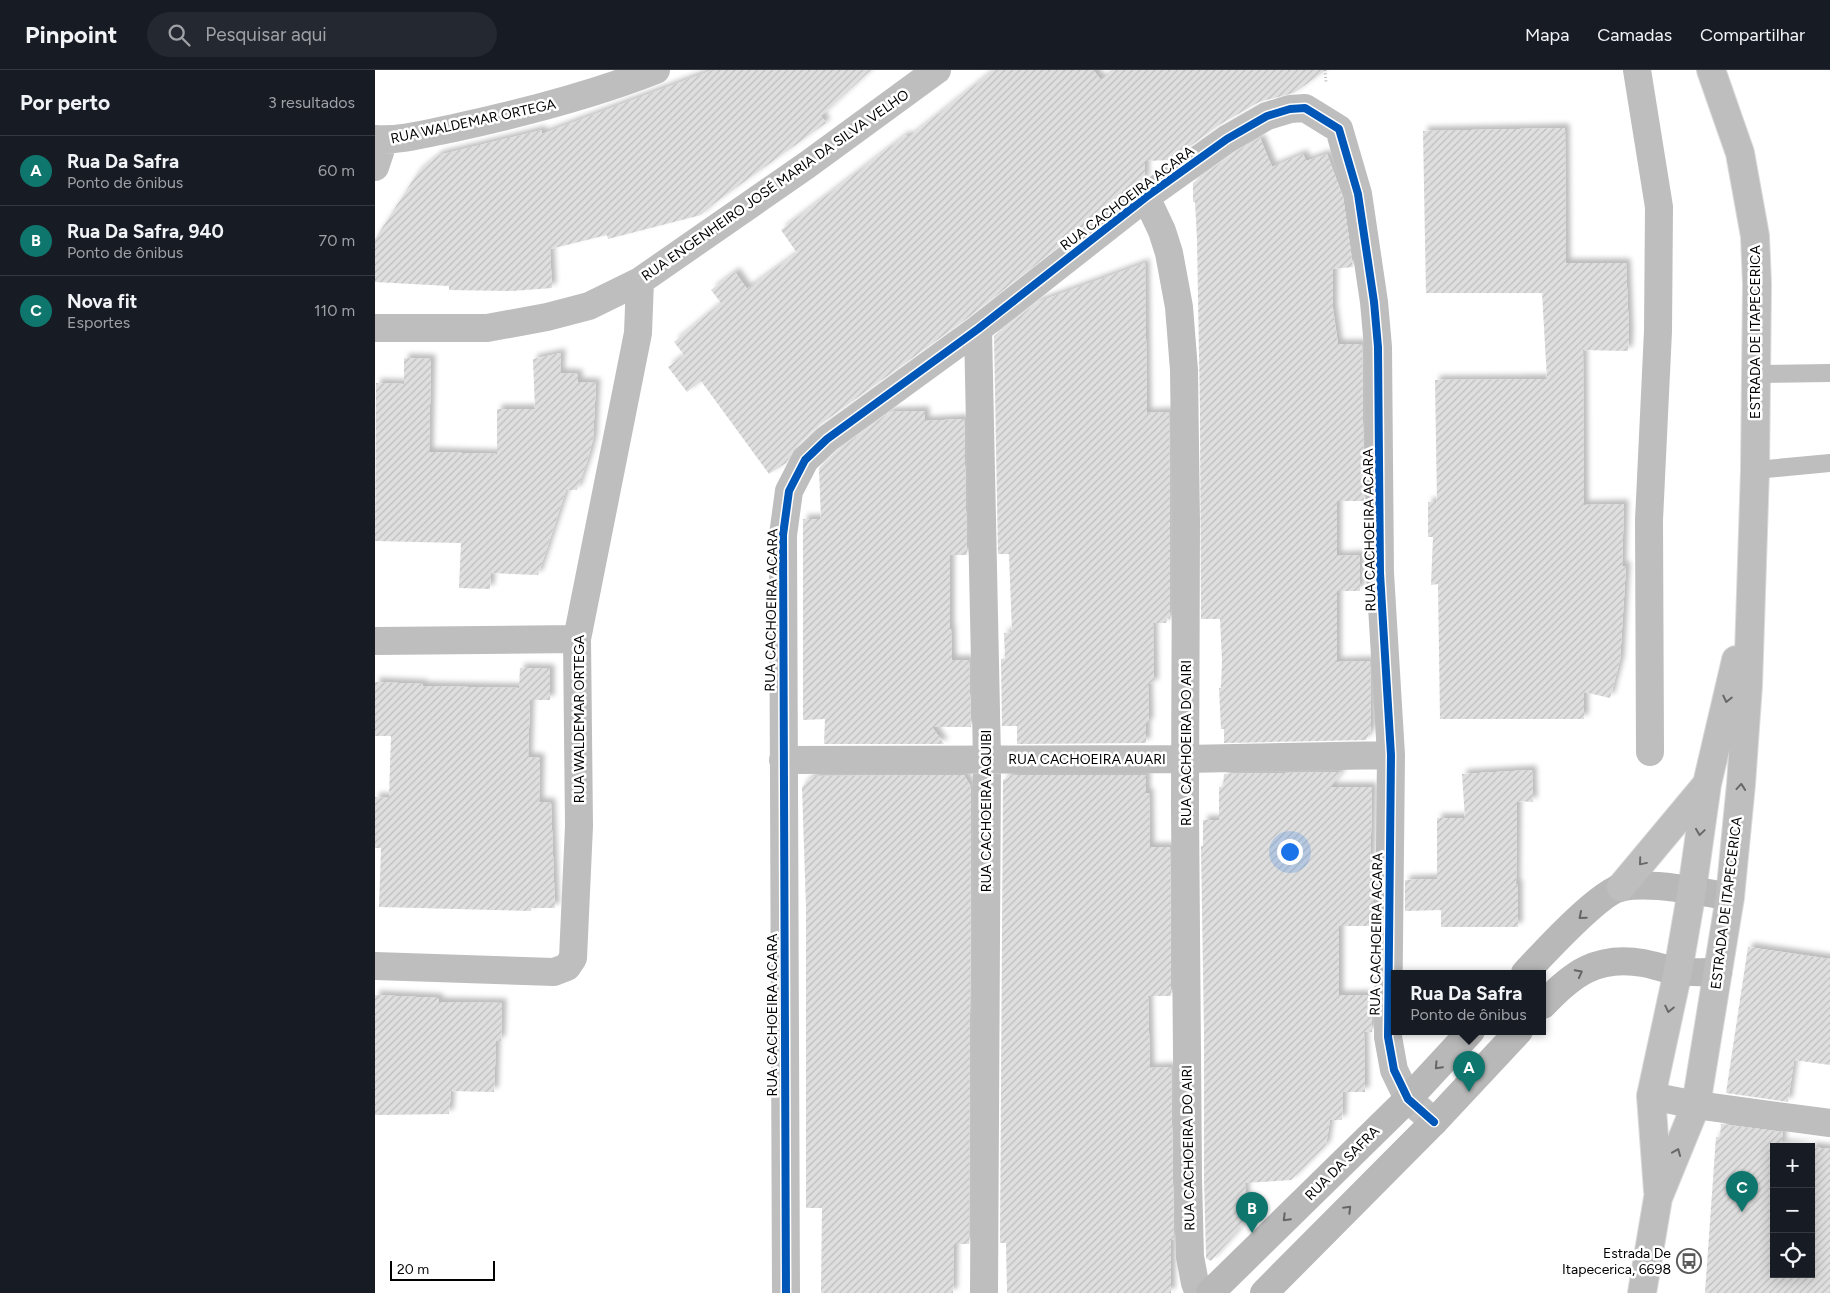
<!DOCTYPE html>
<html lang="pt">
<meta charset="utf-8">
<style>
body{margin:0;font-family:Figtree,sans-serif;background:#242831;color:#f1f3f6}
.controls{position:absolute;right:15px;bottom:15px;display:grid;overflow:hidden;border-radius:0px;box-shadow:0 2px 12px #0003}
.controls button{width:45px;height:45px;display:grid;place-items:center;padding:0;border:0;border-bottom:1px solid #363941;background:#171b24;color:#f1f3f6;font:25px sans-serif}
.scale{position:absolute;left:15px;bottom:12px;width:105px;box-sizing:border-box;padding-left:5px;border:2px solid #000;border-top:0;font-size:14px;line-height:18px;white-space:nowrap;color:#000;-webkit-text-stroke:4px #fff;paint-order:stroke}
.you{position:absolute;left:914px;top:781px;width:18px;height:18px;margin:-12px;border:4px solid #fff;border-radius:50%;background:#1a73e8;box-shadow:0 0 0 8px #1a73e833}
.badge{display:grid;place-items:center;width:32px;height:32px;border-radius:50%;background:#0f766e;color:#fff;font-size:16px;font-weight:700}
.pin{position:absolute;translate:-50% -41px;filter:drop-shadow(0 1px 2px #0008)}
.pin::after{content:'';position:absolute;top:26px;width:18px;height:15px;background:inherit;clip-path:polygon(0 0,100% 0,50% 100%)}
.popup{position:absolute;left:1016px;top:900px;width:155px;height:65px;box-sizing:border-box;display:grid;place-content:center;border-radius:0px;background:#171b24;filter:drop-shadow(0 1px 4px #0005);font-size:16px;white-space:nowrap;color:#9ea1a6}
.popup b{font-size:19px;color:#f1f3f6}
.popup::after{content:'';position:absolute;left:50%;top:100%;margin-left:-10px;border:10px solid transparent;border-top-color:#171b24}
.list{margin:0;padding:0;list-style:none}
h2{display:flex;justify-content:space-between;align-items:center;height:65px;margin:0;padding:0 20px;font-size:21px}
h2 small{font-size:16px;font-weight:400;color:#9ea1a6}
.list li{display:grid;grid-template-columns:32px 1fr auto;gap:15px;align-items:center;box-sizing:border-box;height:70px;padding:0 20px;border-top:1px solid #363941}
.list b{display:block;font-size:19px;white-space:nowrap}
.list p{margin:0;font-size:16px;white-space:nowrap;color:#9ea1a6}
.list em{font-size:16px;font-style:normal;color:#9ea1a6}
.icon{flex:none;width:28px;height:28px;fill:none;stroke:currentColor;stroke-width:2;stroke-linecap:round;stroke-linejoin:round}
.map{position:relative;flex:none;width:1455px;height:1223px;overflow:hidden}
header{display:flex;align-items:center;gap:30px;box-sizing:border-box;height:70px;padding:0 25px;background:#171b24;border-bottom:1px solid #363941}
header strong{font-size:24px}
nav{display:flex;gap:28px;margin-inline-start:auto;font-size:18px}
.search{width:350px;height:45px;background:#242831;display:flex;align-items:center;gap:12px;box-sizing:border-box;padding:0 18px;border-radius:28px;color:#9ea1a6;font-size:19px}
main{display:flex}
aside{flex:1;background:#171b24}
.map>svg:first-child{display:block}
.building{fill:url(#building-hatch);filter:url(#shadow)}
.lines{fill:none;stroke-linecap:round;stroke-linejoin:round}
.primary-casing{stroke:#dbdbdb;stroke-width:30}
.path{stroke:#b9b9b9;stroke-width:3;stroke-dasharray:1 2.5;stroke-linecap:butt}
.service{stroke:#bebebe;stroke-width:18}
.minor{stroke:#bebebe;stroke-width:28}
.secondary{stroke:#b8b8b8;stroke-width:28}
.primary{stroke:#bebebe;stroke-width:28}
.cycleway-casing{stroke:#fff;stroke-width:11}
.cycleway{stroke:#0057b8;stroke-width:8}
.oneway{stroke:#686868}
.oneway2{stroke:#656565}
.labels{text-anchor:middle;stroke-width:5;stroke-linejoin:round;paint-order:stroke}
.street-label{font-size:14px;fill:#000;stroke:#fff}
.poi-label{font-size:14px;fill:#000;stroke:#fff;text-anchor:end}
</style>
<header>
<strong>Pinpoint</strong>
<div class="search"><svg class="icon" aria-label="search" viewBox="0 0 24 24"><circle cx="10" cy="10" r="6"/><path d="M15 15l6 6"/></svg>Pesquisar aqui</div>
<nav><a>Mapa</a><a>Camadas</a><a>Compartilhar</a></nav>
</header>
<main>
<aside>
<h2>Por perto<small>3 resultados</small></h2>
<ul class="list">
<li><span class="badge">A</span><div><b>Rua Da Safra</b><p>Ponto de ônibus</p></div><em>60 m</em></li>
<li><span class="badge">B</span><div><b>Rua Da Safra, 940</b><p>Ponto de ônibus</p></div><em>70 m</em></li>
<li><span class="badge">C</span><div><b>Nova fit</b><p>Esportes</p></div><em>110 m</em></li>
</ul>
</aside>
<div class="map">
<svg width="1455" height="1223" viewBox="0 0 1455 1223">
<defs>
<pattern id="building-hatch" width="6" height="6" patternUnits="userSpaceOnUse" patternTransform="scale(1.25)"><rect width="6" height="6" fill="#dfdfdf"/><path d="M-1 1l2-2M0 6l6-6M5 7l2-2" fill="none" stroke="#bebebe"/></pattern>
<filter id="shadow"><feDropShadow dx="4.5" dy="-4.5" stdDeviation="2.5" flood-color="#0004"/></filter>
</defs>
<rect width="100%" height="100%" fill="#fff"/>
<path class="building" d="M338 0H496L446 46 451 53 337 135 326 145 233 169 232 165 175 179 177 218 136 221 74 220V216L0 212V169L43 102 64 85 167 60V64Z
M619 0H718L726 10 740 0H951L919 23 884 32 844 55 796 90 770 91V109L594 247 443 356 419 379 411 393 394 404 326 311 312 322 293 297 309 285 299 272 346 233 336 220 360 202 372 219 422 183 406 160 531 65 533 68Z
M1190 58 1191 193H1251L1254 263 1253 281 1208 280 1209 435 1249 434 1247 496H1251L1245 590 1235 628 1209 622V649H1065L1063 514 1056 515 1058 467H1053V432H1062L1060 310 1172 309 1167 223H1051L1048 61Z
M885 68 897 97 928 84 931 91 952 84 968 127 978 197 958 199V239L963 274H987L989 431H962V486L985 485V521H962V592L995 591 996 660 991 670 849 673V659H846L844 618H846L847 591 845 549H826L825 342 822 169 820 132H818V113L860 82Z
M770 193 772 343 794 342 795 453V549L792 548 791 553H778L779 614H773L774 653H771V673L642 674V656H627L626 589H630L629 563 637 562 634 484H623L619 266 663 232Z
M186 283 185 303 203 304V312L221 313 218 369 214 385 202 420H191L163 505 116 503 115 519 84 518 86 473 0 471 1 313 29 314V288L56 289 54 382 122 384V339H160L158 289Z
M550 341V351L589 349 592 485H575V559H576L577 590H594L596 657H557L569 674H449L450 649 428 650V449H446L444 398 462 381 515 342Z
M145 598 175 599V630H155L153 687 165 688 164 732 176 733 180 838H156V841L4 837 6 778H0V727L14 728 16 666H0V612L48 614V616L144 618Z
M1157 700 1158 732 1142 731 1141 814H1143V857H1066V840L1030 841V810L1062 809V748H1090L1087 704Z
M967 702 955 717H997L995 811H999V842H996V856H964V925H996L997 962H989L990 1022H968L967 1050H955L951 1075 916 1110 870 1113 871 1152 836 1191 831 1188V1185L829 1108V963L826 776H828V750H844V717H848L849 704Z
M589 705 596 717 594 1174H579L578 1223H446L447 1138H431V837L427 717 432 711 440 706Z
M637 705H771V723H774L775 777H795L796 926H773L775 998 796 997 799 1170 796 1168V1223H632L631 1173H625L628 710Z
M1373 877 1455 889V995L1419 990 1413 1032 1351 1023Z
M0 925 63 928 64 932 127 933 126 971H121L119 1022 76 1021 74 1044 0 1045Z
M1346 1054 1408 1062 1406 1074 1433 1077H1399V1204H1436V1077L1455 1079V1223H1330L1341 1067H1345Z"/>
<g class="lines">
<defs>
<path id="primary" d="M1246 817 1332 714
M1283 1121 1276 1026 1303 901 1317 820 1332 714 1361 590
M1267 1223 1283 1128 1321 1035 1355 827 1366 714 1373 615 1380 400 1382 214 1380 166 1365 83 1336 0"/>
</defs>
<use href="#primary" class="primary-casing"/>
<path class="path" d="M950 0 951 12"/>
<path class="service" d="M1381 304 1455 303
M1380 400 1455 393"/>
<path class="minor" d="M1262 0 1284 137 1283 261 1274 450 1275 682
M0 69C26 71 53 63 79 58 148 43 215 26 281 0
M0 97 9 70
M771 127 787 161 794 183 804 237 809 300 811 453 810 738 813 1108 815 1187 820 1213 824 1223
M0 258H112L172 247 214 236 265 211 432 95 562 0
M603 259 612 689 609 1223
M0 571 202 569
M408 690 810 689 1016 685
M0 896 179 902 192 897 198 888 204 756 202 569 263 263 265 211
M1276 1026 1321 1035 1455 1053
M411 1223 408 465 414 421 430 390 452 369 603 259 771 127 852 69 892 46 915 39 930 38 964 59 983 124 999 232 1003 277 1005 503 1016 685 1013 967 1019 1000 1033 1029 1059 1052"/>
<path class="secondary" d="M1150 903C1167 885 1225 821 1248 817 1278 812 1324 821 1355 827
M1168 935C1197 904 1222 885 1268 893 1279 895 1290 899 1301 901 1315 903 1330 902 1343 902
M835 1223 1033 1029 1096 961
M889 1223 1059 1052 1144 961"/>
<use href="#primary" class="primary"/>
<defs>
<path id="cycleway" d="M411 1223 408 465 414 421 430 390 452 369 603 259 771 127 852 69 892 46 915 39 930 38 964 59 983 124 999 232 1003 277 1005 503 1016 685 1013 967 1019 1000 1033 1029 1059 1052"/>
</defs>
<use href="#cycleway" class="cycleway-casing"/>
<use href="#cycleway" class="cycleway"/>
</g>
<defs><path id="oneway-chevron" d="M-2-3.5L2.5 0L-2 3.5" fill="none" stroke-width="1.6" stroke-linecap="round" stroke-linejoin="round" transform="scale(1.25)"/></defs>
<g class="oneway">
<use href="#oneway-chevron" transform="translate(1352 629) rotate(103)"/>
<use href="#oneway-chevron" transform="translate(1366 717) rotate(-85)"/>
<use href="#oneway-chevron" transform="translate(1325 762) rotate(98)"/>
<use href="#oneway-chevron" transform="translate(1267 792) rotate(130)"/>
<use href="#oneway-chevron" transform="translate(1294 939) rotate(102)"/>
<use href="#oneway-chevron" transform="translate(1302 1082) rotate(-68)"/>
</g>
<g class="oneway2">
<use href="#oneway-chevron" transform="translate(1207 846) rotate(139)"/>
<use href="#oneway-chevron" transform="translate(1204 903) rotate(-28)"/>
<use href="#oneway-chevron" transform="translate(1063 996) rotate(133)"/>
<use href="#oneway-chevron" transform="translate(973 1139) rotate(-45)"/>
<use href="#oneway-chevron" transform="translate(911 1148) rotate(135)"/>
</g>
<defs>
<symbol id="bus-ring" viewBox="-11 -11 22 22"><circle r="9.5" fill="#fff" stroke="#595959" stroke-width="1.5"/><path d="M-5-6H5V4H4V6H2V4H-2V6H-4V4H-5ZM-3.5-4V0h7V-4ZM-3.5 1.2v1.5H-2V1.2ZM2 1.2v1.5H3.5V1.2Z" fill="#595959"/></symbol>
</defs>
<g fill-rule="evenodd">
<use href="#bus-ring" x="1300" y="1177" width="28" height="28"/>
</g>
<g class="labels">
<g class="street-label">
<text transform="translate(98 51) rotate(-12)" y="5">RUA WALDEMAR ORTEGA</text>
<text transform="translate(400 115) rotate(-35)" y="5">RUA ENGENHEIRO JOSÉ MARIA DA SILVA VELHO</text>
<text transform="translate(752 128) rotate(-37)" y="5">RUA CACHOEIRA ACARA</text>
<text transform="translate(1380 262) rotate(-90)" y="5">ESTRADA DE ITAPECERICA</text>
<text transform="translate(994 460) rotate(-91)" y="5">RUA CACHOEIRA ACARA</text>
<text transform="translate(396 540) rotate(-89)" y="5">RUA CACHOEIRA ACARA</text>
<text transform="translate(204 649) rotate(-90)" y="5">RUA WALDEMAR ORTEGA</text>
<text transform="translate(811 673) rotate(-90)" y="5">RUA CACHOEIRA DO AIRI</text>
<text x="712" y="694">RUA CACHOEIRA AUARI</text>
<text transform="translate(611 741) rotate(-90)" y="5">RUA CACHOEIRA AQUIBI</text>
<text transform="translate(1351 833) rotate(-83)" y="5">ESTRADA DE ITAPECERICA</text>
<text transform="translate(1001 864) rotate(-89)" y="5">RUA CACHOEIRA ACARA</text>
<text transform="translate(397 945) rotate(-90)" y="5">RUA CACHOEIRA ACARA</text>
<text transform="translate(813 1078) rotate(-91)" y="5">RUA CACHOEIRA DO AIRI</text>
<text transform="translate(967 1093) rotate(-45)" y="5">RUA DA SAFRA</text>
</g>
<g class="poi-label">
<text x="1296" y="1188">Estrada De<tspan x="1296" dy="16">Itapecerica, 6698</tspan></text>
</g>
</g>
</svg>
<div class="controls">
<button>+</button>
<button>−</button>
<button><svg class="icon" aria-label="locate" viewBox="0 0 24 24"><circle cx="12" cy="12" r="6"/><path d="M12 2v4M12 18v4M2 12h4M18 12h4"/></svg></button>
</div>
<div class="scale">20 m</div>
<div class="you"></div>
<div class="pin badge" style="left:1094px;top:1022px">A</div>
<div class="popup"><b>Rua Da Safra</b>Ponto de ônibus</div>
<div class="pin badge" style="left:877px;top:1163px">B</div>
<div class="pin badge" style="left:1367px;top:1142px">C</div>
</div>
</main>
